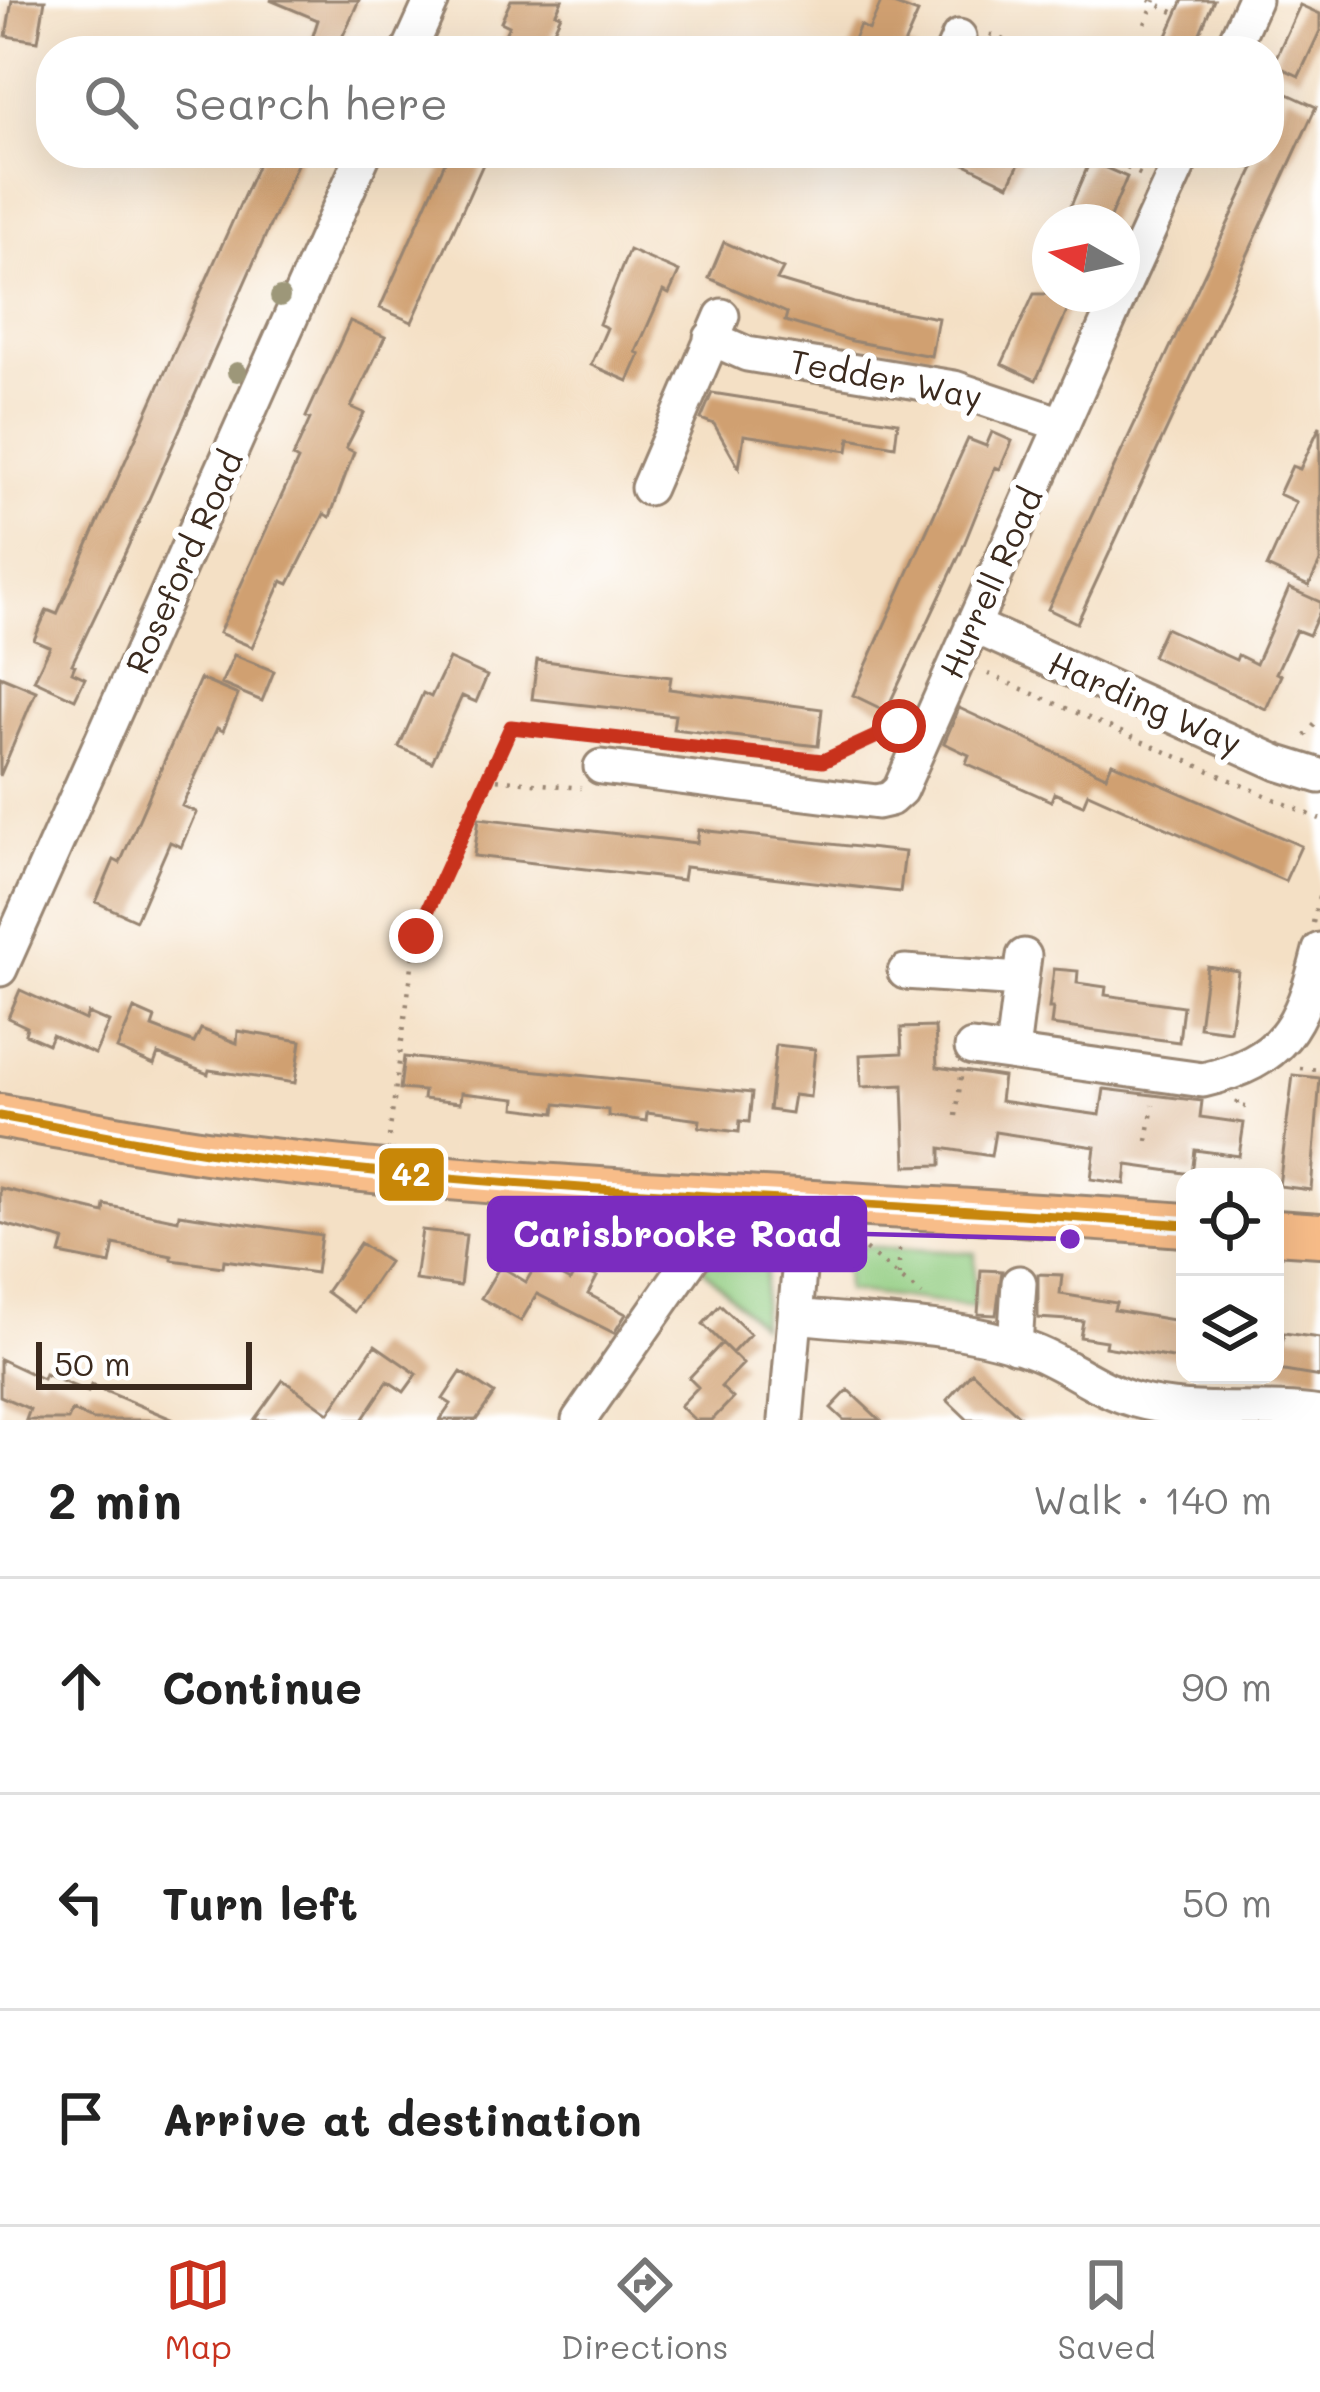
<!DOCTYPE html>
<meta charset="utf-8">
<style>
body{margin:0;font-family:Mali,sans-serif;background:#f2f2f2;color:#222}
.controls{position:absolute;right:36px;bottom:36px;display:grid;overflow:hidden;border-radius:24px;box-shadow:0 12px 48px #0002}
.controls button{width:108px;height:108px;display:grid;place-items:center;padding:0;border:0;border-bottom:3px solid #e0e0e0;background:#fff;color:#222;font:60px sans-serif}
.compass{position:absolute;left:1032px;top:204px;width:108px;height:108px;border-radius:50%;background:#fff;box-shadow:0 12px 48px #0002;rotate:279deg}
.scale{position:absolute;left:36px;bottom:30px;width:216px;box-sizing:border-box;padding-left:12px;border:6px solid #3b2a1e;border-top:0;font-size:33px;line-height:42px;white-space:nowrap;color:#3b2a1e;-webkit-text-stroke:9px #fff;paint-order:stroke}
.stop{position:absolute;width:36px;height:36px;margin:-27px;border:9px solid #c8321e;border-radius:50%;background:#fff}
.stop.end{background:#c8321e;border-color:#fff;box-shadow:0 3px 12px #0008}
.list{margin:0;padding:0;list-style:none}
h2{display:flex;justify-content:space-between;align-items:center;height:156px;margin:0;padding:0 48px;font-size:51px}
h2 small{font-size:39px;font-weight:400;color:#767676}
.list li{display:grid;grid-template-columns:78px 1fr auto;gap:36px;align-items:center;box-sizing:border-box;height:216px;padding:0 48px;border-top:3px solid #e0e0e0}
.list b{display:block;font-size:45px;white-space:nowrap}
.list em{font-size:39px;font-style:normal;color:#767676}
.icon{flex:none;width:66px;height:66px;fill:none;stroke:currentColor;stroke-width:2;stroke-linecap:round;stroke-linejoin:round}
.map{position:relative;flex:none;width:1320px;height:1420px;overflow:hidden}
.search{position:absolute;background:#fff;box-shadow:0 12px 48px #0002;left:36px;right:36px;top:36px;height:132px;display:flex;align-items:center;gap:30px;box-sizing:border-box;padding:0 42px;border-radius:48px;color:#767676;font-size:45px}
.sheet{height:804px;background:#fff}
nav{display:flex;justify-content:space-around;align-items:center;box-sizing:border-box;height:168px;border-top:3px solid #e0e0e0;background:#fff;font-size:33px;color:#767676}
nav a{display:grid;justify-items:center;gap:6px}
nav .on{color:#c8321e}
.map>svg:first-child{display:block}
.green{fill:#91cc80;stroke:#667b4f;stroke-width:3}
.building{fill:#d0a071}
.lines{fill:none;stroke-linecap:round;stroke-linejoin:round}
.minor-casing{stroke:#988572;stroke-width:39}
.major-casing{stroke:#988572;stroke-width:48}
.path{stroke:#988572;stroke-width:4.5;stroke-dasharray:3 9;stroke-linecap:butt}
.minor{stroke:#fff;stroke-width:33}
.major{stroke:#f8bd89;stroke-width:42}
.bus-1-casing{stroke:#fff;stroke-width:18}
.bus-1{stroke:#c88708;stroke-width:9}
.tree{fill:#9d9779}
.route{stroke:#c8321e;stroke-width:15}
.labels{text-anchor:middle;stroke-width:12;stroke-linejoin:round;paint-order:stroke}
.street-label{font-size:33px;fill:#3b2a1e;stroke:#fff}
.leader{fill:none;stroke:#7b2cbf;stroke-width:4.5}
.callout-dot{fill:#7b2cbf;stroke:#fff;stroke-width:4.5}
.callout{fill:#7b2cbf;stroke:#7b2cbf;stroke-width:4.5}
.callout-label{font-size:36px;text-anchor:middle;font-weight:bold;fill:#fff}
.line-badge{stroke:#fff;stroke-width:4.5}
.badge-label{font-size:33px;text-anchor:middle;font-weight:bold;fill:#fff}
</style>
<div class="map">
<svg width="1320" height="1420" viewBox="0 0 1320 1420">
<rect width="100%" height="100%" fill="#fff"/>
<filter id="ink" filterUnits="userSpaceOnUse"><feTurbulence type="fractalNoise" baseFrequency=".00833" numOctaves="2"/><feDisplacementMap in="SourceGraphic" scale="24" xChannelSelector="R" yChannelSelector="G"/><feConvolveMatrix kernelMatrix="1 2 1 2 8 2 1 2 1" color-interpolation-filters="sRGB"/></filter>
<filter id="wash" filterUnits="userSpaceOnUse"><feTurbulence type="fractalNoise" baseFrequency=".004" numOctaves="4" result="noise"/><feDisplacementMap in="SourceGraphic" scale="48" xChannelSelector="R" yChannelSelector="G"/><feGaussianBlur stdDeviation="2.7" result="paint"/><feColorMatrix in="noise" values="0 0 0 0 0 0 0 0 0 0 0 0 0 0 0 0 0 1.4 0 .05"/><feComposite in="paint" operator="in"/></filter>
<g filter="url(#wash)">
<rect width="100%" height="100%" fill="#f4e0c5"/>
<path class="green" d="M724 1235 770 1241 760 1325 703 1269Z
M845 1245 975 1253 974 1307 846 1291Z"/>
<g id="blocks">
<path class="building" d="M12 0H45L38 41 6 36Z
M270 0H359L336 51H308L318 20Z
M511 0H562L556 13 561 15 544 51H497L509 26 501 22Z
M882 0 918 13 904 45 918 51H849L860 25 869 30Z
M1183 0H1214L1193 49 1166 38Z
M1300 5 1320 14V31L1299 76 1273 64Z
M1288 94 1316 107 1077 623 1048 609 1252 172 1262 153H1269V137Z
M263 153H302L126 551 72 664 75 665 72 672 85 678 75 699 34 680 50 647 34 640 47 610 57 614Z
M449 153H488L412 322 380 308Z
M942 153H1024L1009 185Z
M1090 161 1127 177 1108 222H1064Z
M724 242 783 269 777 280 854 303 938 318 931 356 852 341 785 321 787 313 709 278Z
M629 250 679 272 669 294 663 291 636 352 640 354 628 381 591 365 607 328 599 324Z
M1034 294H1075L1036 380 1002 364Z
M350 321 385 337 351 407 364 413 346 448 354 452 330 517 324 514 289 584 282 581 252 647 219 633 298 460 293 457 310 419 306 417Z
M712 393 898 422 895 446 850 438 848 451 744 435 739 468 714 424 701 419Z
M1320 426V562L1309 586 1267 567 1296 502 1279 494 1292 466 1300 469Z
M992 432 1012 441 1000 469 995 467 961 552 886 711 853 695 968 439 986 446Z
M1289 588 1320 602V611L1309 635 1296 630 1276 673 1281 675 1266 709 1152 656 1165 628 1236 660 1238 655 1256 664Z
M234 655 274 671 262 701 221 684Z
M449 659 487 676 476 702 462 696 432 762 399 747 423 693 431 697Z
M537 660 671 677 669 689 822 709 818 746 673 729 675 715 532 699Z
M0 676 36 691 0 776Z
M200 679 238 695 223 731 217 728 182 806 196 812 181 847 170 842 136 920 96 902 114 860 120 863Z
M959 708 1106 776 1112 763 1301 846 1285 881 1088 793 1083 805 1054 793 1051 801 966 763 969 755 944 743Z
M479 818 697 843 699 830 905 852 900 892 685 867 683 880 474 856Z
M1207 966 1238 971 1230 1031 1199 1027Z
M1054 969 1078 971 1077 983 1106 987 1105 995 1183 1006 1179 1042 1051 1025 1053 1008H1049Z
M20 990 85 1020 88 1013 109 1022 95 1054 52 1035 48 1044 25 1034 27 1027 8 1018Z
M134 1009 155 1018 152 1027 194 1043 201 1029 237 1043 238 1031 301 1041 295 1083 209 1070 208 1074 158 1054 154 1065 117 1049Z
M935 1027 937 1067 1003 1077 1000 1101 1100 1115 1104 1089 1202 1101 1200 1117 1244 1123 1239 1156 1195 1150 1192 1174 1127 1165 1125 1184 1091 1179 1095 1147 995 1132 991 1156 941 1148V1165L906 1166 903 1085 861 1087 860 1055 902 1053 901 1028Z
M776 1045 815 1049 810 1097 794 1095 791 1113 769 1110Z
M404 1057 752 1093 749 1122 740 1121 739 1132 699 1127 700 1120 647 1113 646 1121 608 1116V1110L556 1104 555 1113 515 1108 516 1099 461 1093 460 1103 423 1099 424 1091 400 1089Z
M1293 1075 1320 1078 1311 1190 1279 1186Z
M0 1188 104 1213 105 1205 178 1220 179 1214 321 1235 316 1273 224 1260 223 1267 172 1260V1256L114 1244 110 1264 60 1254 64 1240 0 1223Z
M422 1230 466 1235 460 1286 415 1280Z
M360 1243 388 1262 354 1312 326 1292Z
M537 1263 570 1281 577 1267 597 1277 588 1294 626 1314 614 1333 537 1294 521 1321 481 1298 500 1266 526 1282Z
M981 1270 1002 1271 996 1315 978 1314Z
M1038 1274 1062 1275 1060 1294 1116 1303 1114 1310 1185 1322V1360L1105 1347 1106 1341 1080 1337 1083 1321 1038 1318Z
M720 1305 750 1334 732 1353 703 1324Z
M1284 1333 1320 1338V1377L1278 1370Z
M722 1343 743 1364 721 1387 733 1398 712 1420H695L680 1406 698 1387 689 1378Z
M375 1345 417 1374 404 1392 388 1381 362 1420H254L283 1380 329 1413Z
M0 1359 43 1379 45 1374 88 1392 91 1385 174 1420H93L72 1411 68 1420H26L30 1409 0 1396Z
M461 1372 494 1394 476 1420H440L451 1404 443 1399Z
M972 1372 1024 1420H968L947 1400Z
M848 1390 880 1420H844L831 1408Z"/>
</g>
</g>
<g filter="url(#ink)">
<use href="#blocks" fill-opacity="0" stroke="#988572" stroke-width="3"/>
<g class="lines">
<defs>
<path id="minor" d="M409 51 432 0
M953 51 959 37
M1231 51 1254 0
M1122 289 1184 153
M711 338 747 354 954 388 1061 424
M648 488 722 316
M972 625 1278 763 1320 776
M601 767 877 802 890 799 900 790 1120 294
M0 969 364 153
M905 972 1020 980
M972 1048 1203 1080C1284 1061 1301 1026 1320 950
M1012 1051 1024 956
M797 1316C874 1325 962 1323 1035 1352 1070 1366 1099 1390 1135 1400 1195 1417 1260 1404 1320 1414
M1015 1346 1019 1283
M579 1420 705 1239 711 1196
M786 1420 805 1203"/>
<path id="major" d="M0 1116C68 1128 137 1142 206 1152 531 1195 859 1200 1185 1225
M1275 1232 1320 1235"/>
</defs>
<use href="#minor" class="minor-casing"/>
<use href="#major" class="major-casing"/>
<path class="path" d="M1149 0 1177 14
M1145 24 1155 0
M990 34 1028 51
M1094 153 1142 175
M988 674 1320 819
M1305 736 1320 718
M820 761 892 730
M485 778 581 788
M1313 923 1320 893
M1300 1068 1320 1070
M1238 1101 1237 1106 1246 1107
M956 1116 961 1077
M389 1137 416 936 511 727 594 736
M1147 1141 1153 1105
M856 1242 922 1295
M899 1276V1241"/>
<use href="#minor" class="minor"/>
<use href="#major" class="major"/>
<defs>
<path id="bus-1" d="M0 1116C68 1128 137 1142 206 1152 531 1195 859 1200 1185 1225"/>
</defs>
<use href="#bus-1" class="bus-1-casing"/>
<use href="#bus-1" class="bus-1"/>
</g>
<g class="tree">
<circle cx="280" cy="297" r="10"/>
<circle cx="237" cy="372" r="10"/>
</g>
</g>
<g class="lines" filter="url(#ink)">
<path class="route" d="M416 936 511 727 823 761 899 726"/>
</g>
<g class="labels">
<g class="street-label">
<text transform="translate(886 379) rotate(11)" y="12">Tedder Way</text>
<text transform="translate(184 562) rotate(-66)" y="12">Roseford Road</text>
<text transform="translate(991 583) rotate(-66)" y="12">Hurrell Road</text>
<text transform="translate(1145 703) rotate(24)" y="12">Harding Way</text>
</g>
</g>
<path class="leader" d="M1070 1239L865 1234"/>
<circle class="callout-dot" cx="1070" cy="1239" r="12"/>
<rect class="callout" x="489" y="1198" width="376" height="72" rx="12"/>
<g class="callout-label">
<text x="677" y="1247">Carisbrooke Road</text>
</g>
<rect class="line-badge" x="377" y="1146" width="69" height="57" rx="12" fill="#c88708"/>
<g class="badge-label">
<text x="411" y="1186">42</text>
</g>
</svg>
<div class="controls">
<button><svg class="icon" aria-label="locate" viewBox="0 0 24 24"><circle cx="12" cy="12" r="6"/><path d="M12 2v4M12 18v4M2 12h4M18 12h4"/></svg></button>
<button><svg class="icon" aria-label="layers" viewBox="0 0 24 24"><path d="M12 4l9 5-9 5-9-5zM3 14l9 5 9-5"/></svg></button>
</div>
<svg class="compass" viewBox="-18 -18 36 36"><path d="M0-13l5 13h-10z" fill="#e53935"/><path d="M0 13l5-13h-10z" fill="#767676"/></svg>
<div class="scale">50 m</div>
<div class="stop" style="left:899px;top:726px"></div>
<div class="stop end" style="left:416px;top:936px"></div>
<div class="search"><svg class="icon" aria-label="search" viewBox="0 0 24 24"><circle cx="10" cy="10" r="6"/><path d="M15 15l6 6"/></svg>Search here</div>
</div>
<section class="sheet">
<h2>2 min<small>Walk · 140 m</small></h2>
<ul class="list">
<li><svg class="icon" aria-label="ahead" viewBox="0 0 24 24"><path d="M12 20V5M6 11l6-6 6 6"/></svg><div><b>Continue</b></div><em>90 m</em></li>
<li><svg class="icon" aria-label="left" viewBox="0 0 24 24"><path d="M17 20v-9H6M10 6l-5 5 5 5"/></svg><div><b>Turn left</b></div><em>50 m</em></li>
<li><svg class="icon" aria-label="arrive" viewBox="0 0 24 24"><path d="M6 21V4h12l-3 4 3 4H6"/></svg><div><b>Arrive at destination</b></div></li>
</ul>
</section>
<nav>
<a class="on"><svg class="icon" aria-label="map" viewBox="0 0 24 24"><path d="M3 6l6-2 6 2 6-2v14l-6 2-6-2-6 2zM9 4v14M15 6v14"/></svg>Map</a>
<a><svg class="icon" aria-label="directions" viewBox="0 0 24 24"><path d="M12 3l9 9-9 9-9-9zM9 14v-3h6M13 9l2 2-2 2"/></svg>Directions</a>
<a><svg class="icon" aria-label="saved" viewBox="0 0 24 24"><path d="M7 4h10v16l-5-4-5 4z"/></svg>Saved</a>
</nav>
